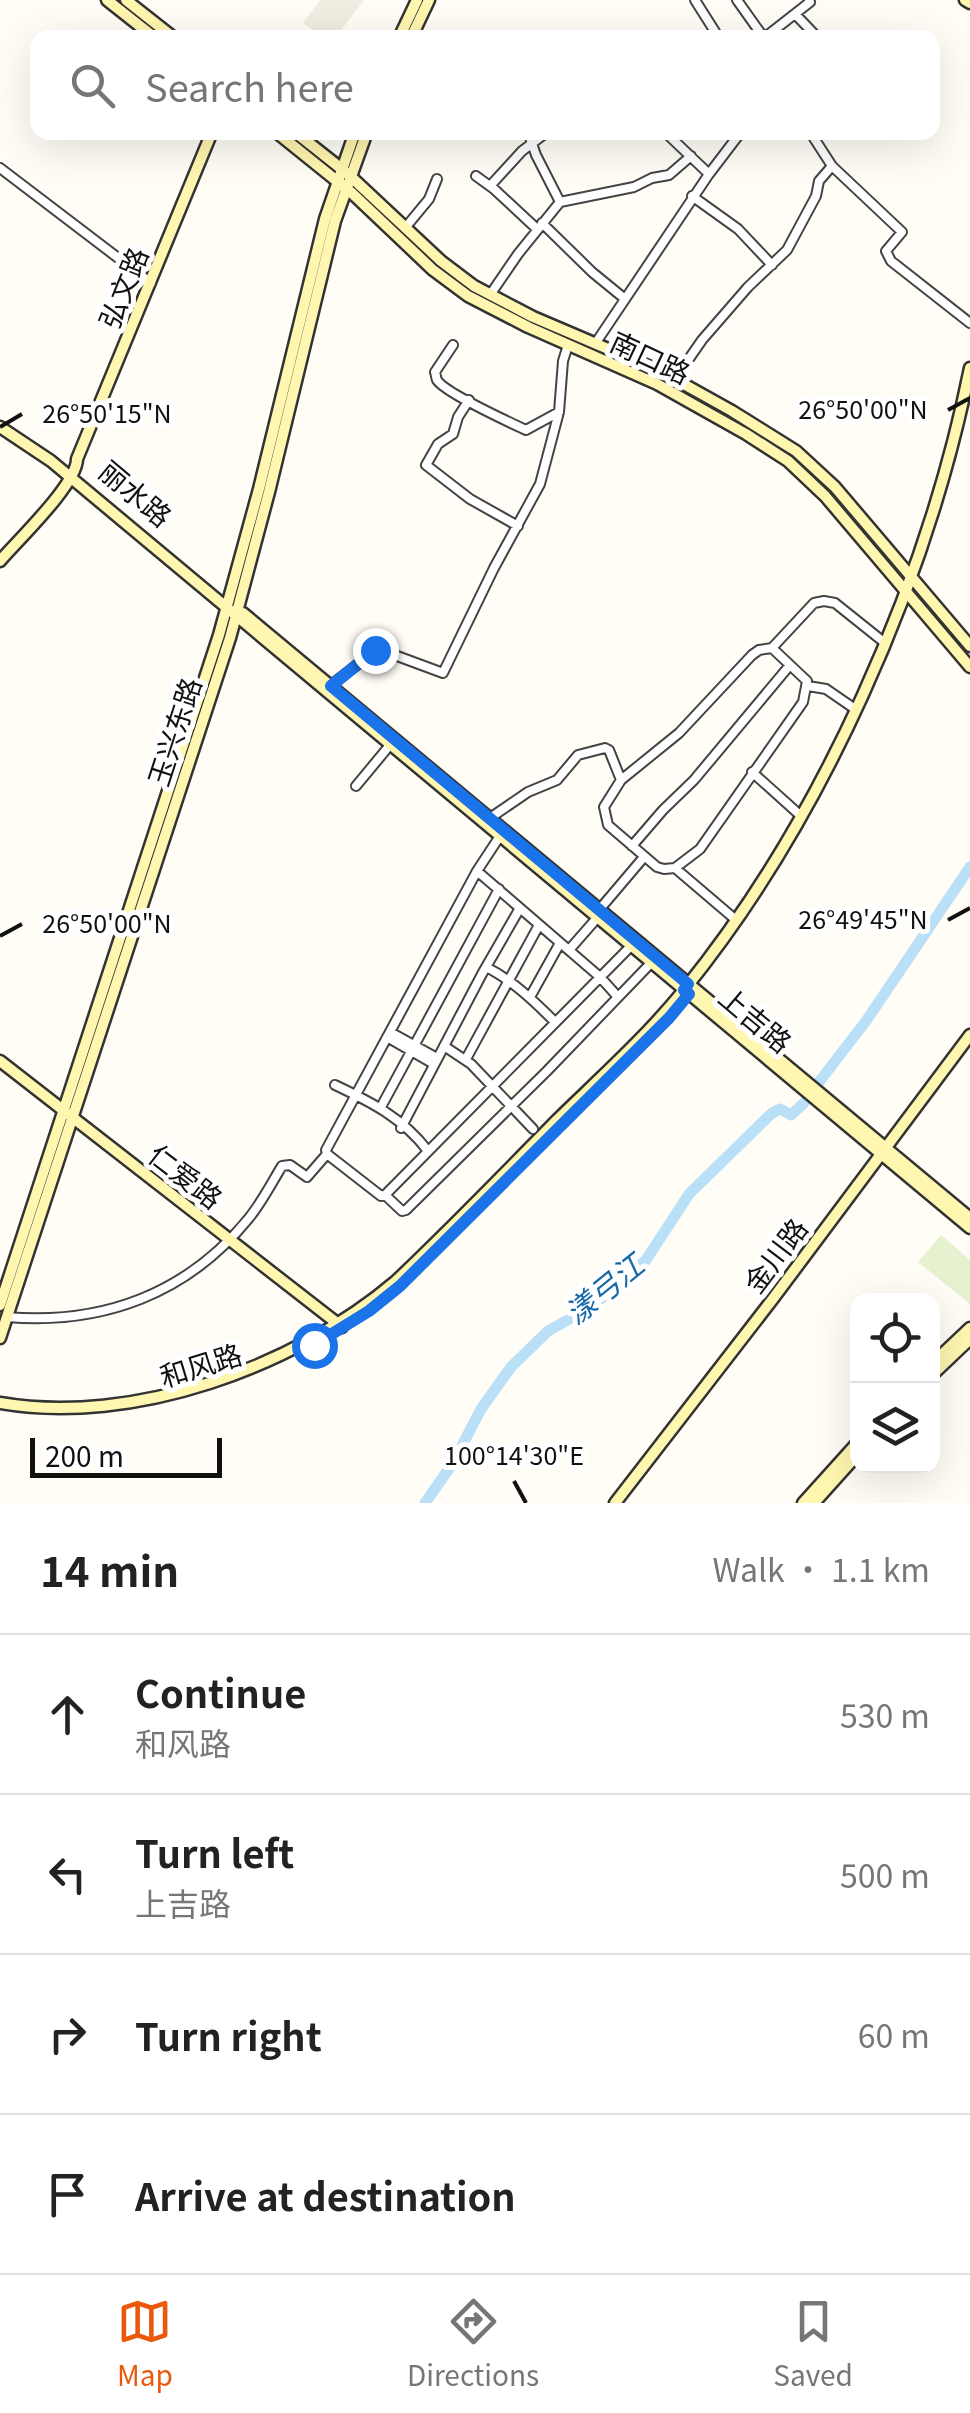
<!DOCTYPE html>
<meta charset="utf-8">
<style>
body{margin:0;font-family:Georgia,"Noto Sans SC",serif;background:#f6f6f6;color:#222}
.controls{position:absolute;right:30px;bottom:30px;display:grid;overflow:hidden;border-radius:20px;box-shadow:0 10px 40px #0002}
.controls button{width:90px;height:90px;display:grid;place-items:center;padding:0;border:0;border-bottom:2px solid #e0e0e0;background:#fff;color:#222;font:50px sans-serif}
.scale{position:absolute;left:30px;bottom:25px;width:192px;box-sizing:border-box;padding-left:10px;border:5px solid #111;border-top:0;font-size:28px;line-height:35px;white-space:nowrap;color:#111;-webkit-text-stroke:8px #fff;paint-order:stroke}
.stop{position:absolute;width:30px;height:30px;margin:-22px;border:8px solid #1a73e8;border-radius:50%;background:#fff}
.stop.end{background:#1a73e8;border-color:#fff;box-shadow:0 2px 10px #0008}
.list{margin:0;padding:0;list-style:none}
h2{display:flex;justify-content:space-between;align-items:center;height:130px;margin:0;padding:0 40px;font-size:42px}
h2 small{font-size:32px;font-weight:400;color:#767676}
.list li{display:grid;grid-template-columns:65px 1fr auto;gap:30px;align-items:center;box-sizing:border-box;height:160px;padding:0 40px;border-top:2px solid #e0e0e0}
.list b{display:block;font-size:38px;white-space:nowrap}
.list p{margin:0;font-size:32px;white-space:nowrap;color:#767676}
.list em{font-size:32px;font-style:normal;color:#767676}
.icon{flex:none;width:55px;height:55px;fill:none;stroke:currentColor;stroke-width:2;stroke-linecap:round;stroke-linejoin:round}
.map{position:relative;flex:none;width:970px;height:1503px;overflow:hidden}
.search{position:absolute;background:#fff;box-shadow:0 10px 40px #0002;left:30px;right:30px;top:30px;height:110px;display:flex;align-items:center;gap:25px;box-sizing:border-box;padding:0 35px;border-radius:20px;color:#767676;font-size:38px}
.sheet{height:770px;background:#fff}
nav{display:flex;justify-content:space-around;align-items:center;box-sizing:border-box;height:140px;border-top:2px solid #e0e0e0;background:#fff;font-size:28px;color:#767676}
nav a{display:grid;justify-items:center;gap:5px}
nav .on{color:#ea580c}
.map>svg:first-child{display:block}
.pitch{fill:#e6f2cf}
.plaza{fill:#f1ede2}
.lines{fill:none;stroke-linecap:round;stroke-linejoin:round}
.river{stroke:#b9e0f7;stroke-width:11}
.street-casing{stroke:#444;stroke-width:12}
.secondary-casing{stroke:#333;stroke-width:15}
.street{stroke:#fff;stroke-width:8}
.secondary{stroke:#fff6b0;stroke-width:10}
.route{stroke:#1a73e8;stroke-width:12}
.ticks{fill:none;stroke:#111;stroke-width:4}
.labels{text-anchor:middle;stroke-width:10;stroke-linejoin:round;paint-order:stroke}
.street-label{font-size:28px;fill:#111;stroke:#fff}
.water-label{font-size:30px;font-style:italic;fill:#1768a6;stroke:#fff}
.ticks-label{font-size:25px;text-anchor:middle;fill:#111;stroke:#fff;stroke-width:10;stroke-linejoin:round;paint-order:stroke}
</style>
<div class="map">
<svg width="970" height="1503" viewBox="0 0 970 1503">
<rect width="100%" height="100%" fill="#fffdf5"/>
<path class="pitch" d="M941 1235 970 1260V1304L918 1262Z"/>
<path class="plaza" d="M320 0H364L339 33 334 30 328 38 322 37 303 23Z"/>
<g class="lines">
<path class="river" d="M819 1082 866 1021 970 867
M425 1503 453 1463 481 1409 511 1367 548 1331 591 1307 646 1260 689 1194 772 1113 780 1109 791 1115 804 1103"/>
<defs>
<path id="street" d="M695 0 719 38
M737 0 764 38 810 2 809 0
M795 14 818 38
M528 132 536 155 560 202 634 187 652 178 669 175 691 156
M810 132 832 166 902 232 886 251 891 261 970 323
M0 168 151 283
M709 174 741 132
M476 176 494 189 537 229
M490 186 522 151 547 132
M692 196 738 229 772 265
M542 223 592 272 625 299
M405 228 429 199 437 179
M490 295 518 254 560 202
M595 344 709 174 665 132
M453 345 435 372C436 375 436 378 437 380 445 393 509 422 526 430L559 412
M675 379 702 340 748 287 787 250 816 196 819 181 832 166
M469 400 458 417 453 434 438 444 426 465 470 499 518 526
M772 648 807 681 803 702 700 849 675 868 664 869 657 867 608 825 604 807 621 780 679 733 752 655 759 650 772 648 814 603 824 601 835 603 885 643
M331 685 375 651 389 653 443 673 494 568 540 484 559 412 563 361 568 345
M808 686 826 689 855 709
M752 772 801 816
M356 786 390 745
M490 818 528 792 557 780 578 755 605 748 609 750 621 780
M500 836 477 871 326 1150 327 1154 381 1196 385 1195 402 1211 406 1210 547 1071 651 963
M632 846 663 810 694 780 790 665
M675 868 736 920
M477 871 600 977 618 997
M599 910 644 857
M569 950 597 918
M486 967C512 980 534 1001 555 1022
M530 997 560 943
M390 1032 437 1058
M387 1037 434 1064
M444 1046 471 1064 533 1129
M466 1059 539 925
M335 1085C371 1102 403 1118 428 1151
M381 1107 499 889
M401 1128 482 974 520 908
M385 1195 631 946
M7 1317C103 1325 187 1294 249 1218 262 1202 271 1184 282 1166L290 1165 307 1177 327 1154"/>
<path id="secondary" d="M107 0 155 38
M126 0 174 38
M965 0 970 3
M399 38 417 0
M411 38 429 0
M276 132 353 194 433 270 468 296 528 327 657 384 746 434 788 461 825 496 970 667
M295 132 348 174 441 261 474 286 533 317 662 372 732 411 796 451 835 487 970 646
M0 427 51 461 970 1228
M0 561C18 540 77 484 77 459L212 132
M243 613 970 1218
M0 1061 342 1327
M0 1305 219 635 259 489 325 219 355 132
M0 1338 230 638 269 492 335 221 367 132
M932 1364 970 1328
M932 1375 970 1339
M0 1403C133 1426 295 1367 396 1281 451 1229 504 1174 557 1120 600 1078 646 1037 684 990 822 820 927 582 970 368
M615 1503 772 1300 970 1035
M803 1503 858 1442
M814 1503 858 1454"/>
</defs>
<use href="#street" class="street-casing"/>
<use href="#secondary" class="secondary-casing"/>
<use href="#street" class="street"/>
<use href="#secondary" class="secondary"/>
</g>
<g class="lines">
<path class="route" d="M314 1345 369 1311 400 1286 669 1018 689 994 684 990 688 984 331 686 375 650"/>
</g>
<path class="ticks" d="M948 410 970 398M0 427 22 414M948 920 970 908M0 936 22 924M514 1481 526 1503"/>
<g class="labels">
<g class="street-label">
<text transform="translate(124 288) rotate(-68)" y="10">弘文路</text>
<text transform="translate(650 358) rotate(25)" y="10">南口路</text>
<text transform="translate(135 494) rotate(40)" y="10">丽水路</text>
<text transform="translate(175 732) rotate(-72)" y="10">玉兴东路</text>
<text transform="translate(755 1020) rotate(40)" y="10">上吉路</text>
<text transform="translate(185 1177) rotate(38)" y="10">仁爱路</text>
<text transform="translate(776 1256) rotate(-53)" y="10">金川路</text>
<text transform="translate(201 1366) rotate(-17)" y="10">和风路</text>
</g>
<g class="water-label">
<text transform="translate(605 1290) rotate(-39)" y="10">漾弓江</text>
</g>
</g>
<g class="ticks-label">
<text x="863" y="419">26°50'00"N</text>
<text x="107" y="423">26°50'15"N</text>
<text x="863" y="929">26°49'45"N</text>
<text x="107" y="933">26°50'00"N</text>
<text x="514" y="1465">100°14'30"E</text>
</g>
</svg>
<div class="controls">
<button><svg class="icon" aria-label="locate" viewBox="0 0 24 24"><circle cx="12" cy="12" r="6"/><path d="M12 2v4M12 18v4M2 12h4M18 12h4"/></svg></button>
<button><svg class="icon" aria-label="layers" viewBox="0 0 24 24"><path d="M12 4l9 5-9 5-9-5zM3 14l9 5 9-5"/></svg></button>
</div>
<div class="scale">200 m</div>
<div class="stop" style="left:314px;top:1345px"></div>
<div class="stop end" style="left:375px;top:650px"></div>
<div class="search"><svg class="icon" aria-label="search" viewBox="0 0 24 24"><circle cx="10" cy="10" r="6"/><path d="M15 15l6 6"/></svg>Search here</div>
</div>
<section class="sheet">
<h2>14 min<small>Walk · 1.1 km</small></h2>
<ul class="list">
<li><svg class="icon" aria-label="ahead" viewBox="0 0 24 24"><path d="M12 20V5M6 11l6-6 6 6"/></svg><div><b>Continue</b><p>和风路</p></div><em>530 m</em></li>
<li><svg class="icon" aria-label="left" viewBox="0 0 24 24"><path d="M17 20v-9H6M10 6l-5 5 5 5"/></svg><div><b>Turn left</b><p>上吉路</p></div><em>500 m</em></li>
<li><svg class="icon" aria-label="right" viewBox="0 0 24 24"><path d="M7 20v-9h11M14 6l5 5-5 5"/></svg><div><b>Turn right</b></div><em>60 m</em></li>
<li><svg class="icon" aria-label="arrive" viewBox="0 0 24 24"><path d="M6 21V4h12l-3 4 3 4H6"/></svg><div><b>Arrive at destination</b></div></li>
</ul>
</section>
<nav>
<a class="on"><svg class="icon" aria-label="map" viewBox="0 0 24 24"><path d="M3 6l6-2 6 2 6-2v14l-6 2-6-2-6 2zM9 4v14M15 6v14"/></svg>Map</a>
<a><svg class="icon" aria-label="directions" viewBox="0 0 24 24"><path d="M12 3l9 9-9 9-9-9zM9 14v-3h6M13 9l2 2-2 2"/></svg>Directions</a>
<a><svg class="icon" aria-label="saved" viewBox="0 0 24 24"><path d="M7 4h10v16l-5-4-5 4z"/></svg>Saved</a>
</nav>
